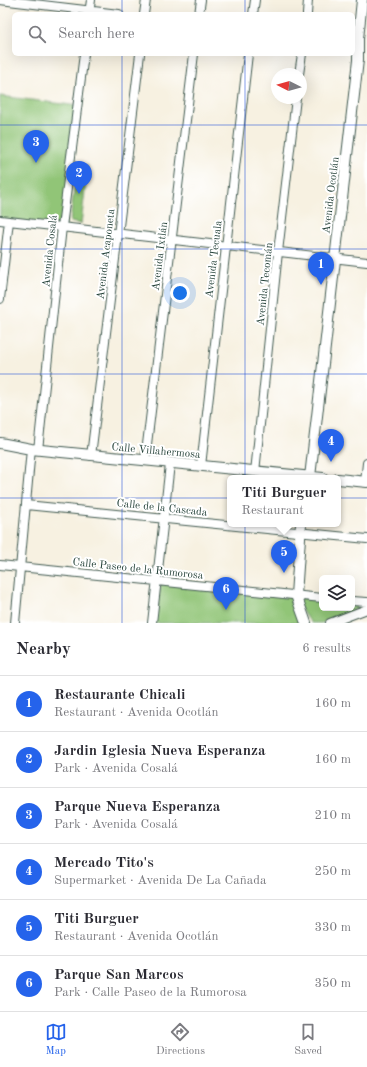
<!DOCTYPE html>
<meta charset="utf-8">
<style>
body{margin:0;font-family:"Old Standard TT",serif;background:#f2f2f3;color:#2b2b33}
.controls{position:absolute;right:12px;bottom:12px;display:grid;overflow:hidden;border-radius:6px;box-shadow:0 4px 16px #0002}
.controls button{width:36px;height:36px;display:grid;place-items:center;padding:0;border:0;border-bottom:1px solid #e1e1e2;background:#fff;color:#2b2b33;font:20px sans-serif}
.compass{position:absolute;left:271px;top:68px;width:36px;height:36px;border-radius:50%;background:#fff;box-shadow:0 4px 16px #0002;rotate:276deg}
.you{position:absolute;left:180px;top:293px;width:14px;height:14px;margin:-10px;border:3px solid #fff;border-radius:50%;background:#1a73e8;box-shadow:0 0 0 6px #1a73e833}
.badge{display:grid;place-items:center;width:26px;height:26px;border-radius:50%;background:#2563eb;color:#fff;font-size:13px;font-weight:700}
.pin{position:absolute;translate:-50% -33px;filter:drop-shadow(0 1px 2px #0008)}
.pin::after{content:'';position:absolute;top:21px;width:14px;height:12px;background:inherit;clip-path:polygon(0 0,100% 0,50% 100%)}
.popup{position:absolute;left:227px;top:475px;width:114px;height:52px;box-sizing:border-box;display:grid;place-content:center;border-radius:6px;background:#fff;filter:drop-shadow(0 1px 3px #0005);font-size:13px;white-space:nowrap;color:#7c7c81}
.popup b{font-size:15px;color:#2b2b33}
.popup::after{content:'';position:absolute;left:50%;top:100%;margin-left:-8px;border:8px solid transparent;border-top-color:#fff}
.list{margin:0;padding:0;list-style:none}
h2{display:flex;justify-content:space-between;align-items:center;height:52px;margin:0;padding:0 16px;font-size:17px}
h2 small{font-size:13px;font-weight:400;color:#7c7c81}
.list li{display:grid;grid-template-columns:26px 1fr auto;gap:12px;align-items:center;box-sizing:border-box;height:56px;padding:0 16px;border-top:1px solid #e1e1e2}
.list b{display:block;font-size:15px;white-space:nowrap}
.list p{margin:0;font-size:13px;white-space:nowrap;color:#7c7c81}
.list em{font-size:13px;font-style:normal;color:#7c7c81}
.icon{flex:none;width:22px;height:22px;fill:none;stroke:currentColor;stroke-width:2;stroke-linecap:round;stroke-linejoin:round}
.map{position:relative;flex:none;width:367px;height:623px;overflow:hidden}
.search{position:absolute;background:#fff;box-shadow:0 4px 16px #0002;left:12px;right:12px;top:12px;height:44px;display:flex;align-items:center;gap:10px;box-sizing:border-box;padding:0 14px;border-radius:6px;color:#7c7c81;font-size:15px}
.sheet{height:388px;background:#fff}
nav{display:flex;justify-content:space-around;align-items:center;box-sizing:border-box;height:56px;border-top:1px solid #e1e1e2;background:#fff;font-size:11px;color:#7c7c81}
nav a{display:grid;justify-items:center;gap:2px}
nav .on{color:#2563eb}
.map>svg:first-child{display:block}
.green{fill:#91c577;stroke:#588156}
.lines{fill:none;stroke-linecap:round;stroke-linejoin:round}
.minor-casing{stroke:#3f584e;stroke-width:10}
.major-casing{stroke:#3f584e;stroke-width:12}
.minor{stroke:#fff;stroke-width:8}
.major{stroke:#fff;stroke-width:10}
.grid{fill:none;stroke:#1d4ed8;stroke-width:1;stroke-opacity:0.55}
.labels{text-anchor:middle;stroke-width:4;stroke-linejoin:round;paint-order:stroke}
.street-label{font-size:11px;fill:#1f3d34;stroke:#fff}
</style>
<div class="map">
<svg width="367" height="623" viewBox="0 0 367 623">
<rect width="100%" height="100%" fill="#fff"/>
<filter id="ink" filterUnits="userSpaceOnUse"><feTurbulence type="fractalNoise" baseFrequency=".025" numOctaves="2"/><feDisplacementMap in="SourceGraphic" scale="8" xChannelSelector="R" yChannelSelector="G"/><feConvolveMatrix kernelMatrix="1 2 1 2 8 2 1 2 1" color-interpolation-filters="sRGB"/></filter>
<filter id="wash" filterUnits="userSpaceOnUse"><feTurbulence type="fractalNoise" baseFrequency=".012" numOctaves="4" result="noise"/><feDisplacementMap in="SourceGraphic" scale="16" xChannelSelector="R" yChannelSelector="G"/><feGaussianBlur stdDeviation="0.9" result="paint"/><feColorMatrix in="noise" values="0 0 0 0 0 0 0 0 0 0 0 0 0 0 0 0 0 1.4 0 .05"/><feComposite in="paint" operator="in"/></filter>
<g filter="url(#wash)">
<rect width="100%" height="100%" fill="#f7f1e1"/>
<path class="green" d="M0 96 79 106 65 227 0 221Z
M77 166H88L81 224 70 222Z
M161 583 322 599V608H352V604L365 606 322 623H311L292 597 301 623H154Z"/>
</g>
<g filter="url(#ink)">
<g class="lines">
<defs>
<path id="minor" d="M0 0 119 14
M89 14 91 0
M144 14 146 0
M199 14 201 0
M253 14 255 0
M307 14 308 0
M299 74 302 54
M0 220 367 262
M0 299 9 221
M38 450 62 227 84 54
M91 456 140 54
M145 461 194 54
M201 466 248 54
M255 472 278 252 296 98
M365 482 367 463
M26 505 367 539
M0 565 322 598
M352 601 367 602
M15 623 31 449
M152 623 170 464
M330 623 367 609"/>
<path id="major" d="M0 443 31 449 323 478
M310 477 358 60V39L362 0
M338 479 367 482
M301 524 296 595 306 623"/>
</defs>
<use href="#minor" class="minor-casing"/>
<use href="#major" class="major-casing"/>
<use href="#minor" class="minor"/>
<use href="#major" class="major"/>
</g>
</g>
<path class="grid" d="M122 0V14M245 0V14M122 54V623M245 54V623M0 125H367M0 249H367M0 374H367M0 498H367"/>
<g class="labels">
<g class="street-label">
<text transform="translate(330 195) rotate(-83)" y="4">Avenida Ocotlán</text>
<text transform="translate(49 251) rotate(-84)" y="4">Avenida Cosalá</text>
<text transform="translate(105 254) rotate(-83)" y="4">Avenida Acaponeta</text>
<text transform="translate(159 256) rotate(-83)" y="4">Avenida Ixtlán</text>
<text transform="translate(213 259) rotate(-83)" y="4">Avenida Tecuala</text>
<text transform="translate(264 284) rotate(-84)" y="4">Avenida Tecomán</text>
<text transform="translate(156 450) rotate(5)" y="4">Calle Villahermosa</text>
<text transform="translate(162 507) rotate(6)" y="4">Calle de la Cascada</text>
<text transform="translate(138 568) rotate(6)" y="4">Calle Paseo de la Rumorosa</text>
</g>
</g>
</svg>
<div class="controls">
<button><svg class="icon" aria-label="layers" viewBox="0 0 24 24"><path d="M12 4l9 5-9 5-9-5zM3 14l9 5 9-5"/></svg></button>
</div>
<svg class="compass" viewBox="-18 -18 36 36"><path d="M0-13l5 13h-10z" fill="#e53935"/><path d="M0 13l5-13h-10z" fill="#7c7c81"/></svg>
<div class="you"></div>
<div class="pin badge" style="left:321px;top:285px">1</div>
<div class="pin badge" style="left:79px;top:194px">2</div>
<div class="pin badge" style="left:36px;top:163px">3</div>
<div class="pin badge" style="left:331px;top:462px">4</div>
<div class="pin badge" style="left:284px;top:573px">5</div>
<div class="popup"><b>Titi Burguer</b>Restaurant</div>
<div class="pin badge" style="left:226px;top:610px">6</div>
<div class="search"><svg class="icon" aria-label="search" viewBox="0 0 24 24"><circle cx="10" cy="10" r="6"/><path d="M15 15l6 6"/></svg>Search here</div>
</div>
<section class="sheet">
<h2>Nearby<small>6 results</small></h2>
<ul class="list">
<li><span class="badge">1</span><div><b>Restaurante Chicali</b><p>Restaurant · Avenida Ocotlán</p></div><em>160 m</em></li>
<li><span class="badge">2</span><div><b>Jardin Iglesia Nueva Esperanza</b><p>Park · Avenida Cosalá</p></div><em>160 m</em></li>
<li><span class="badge">3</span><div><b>Parque Nueva Esperanza</b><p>Park · Avenida Cosalá</p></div><em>210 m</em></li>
<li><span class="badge">4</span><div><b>Mercado Tito's</b><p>Supermarket · Avenida De La Cañada</p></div><em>250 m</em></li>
<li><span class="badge">5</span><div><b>Titi Burguer</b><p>Restaurant · Avenida Ocotlán</p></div><em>330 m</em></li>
<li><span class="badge">6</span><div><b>Parque San Marcos</b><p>Park · Calle Paseo de la Rumorosa</p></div><em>350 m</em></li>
</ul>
</section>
<nav>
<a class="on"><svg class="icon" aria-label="map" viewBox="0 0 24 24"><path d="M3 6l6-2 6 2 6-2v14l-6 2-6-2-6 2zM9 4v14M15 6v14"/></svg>Map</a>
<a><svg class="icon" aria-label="directions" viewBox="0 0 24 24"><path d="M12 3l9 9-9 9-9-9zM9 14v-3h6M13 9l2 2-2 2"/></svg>Directions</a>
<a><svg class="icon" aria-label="saved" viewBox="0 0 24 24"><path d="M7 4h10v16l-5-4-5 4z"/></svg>Saved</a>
</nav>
